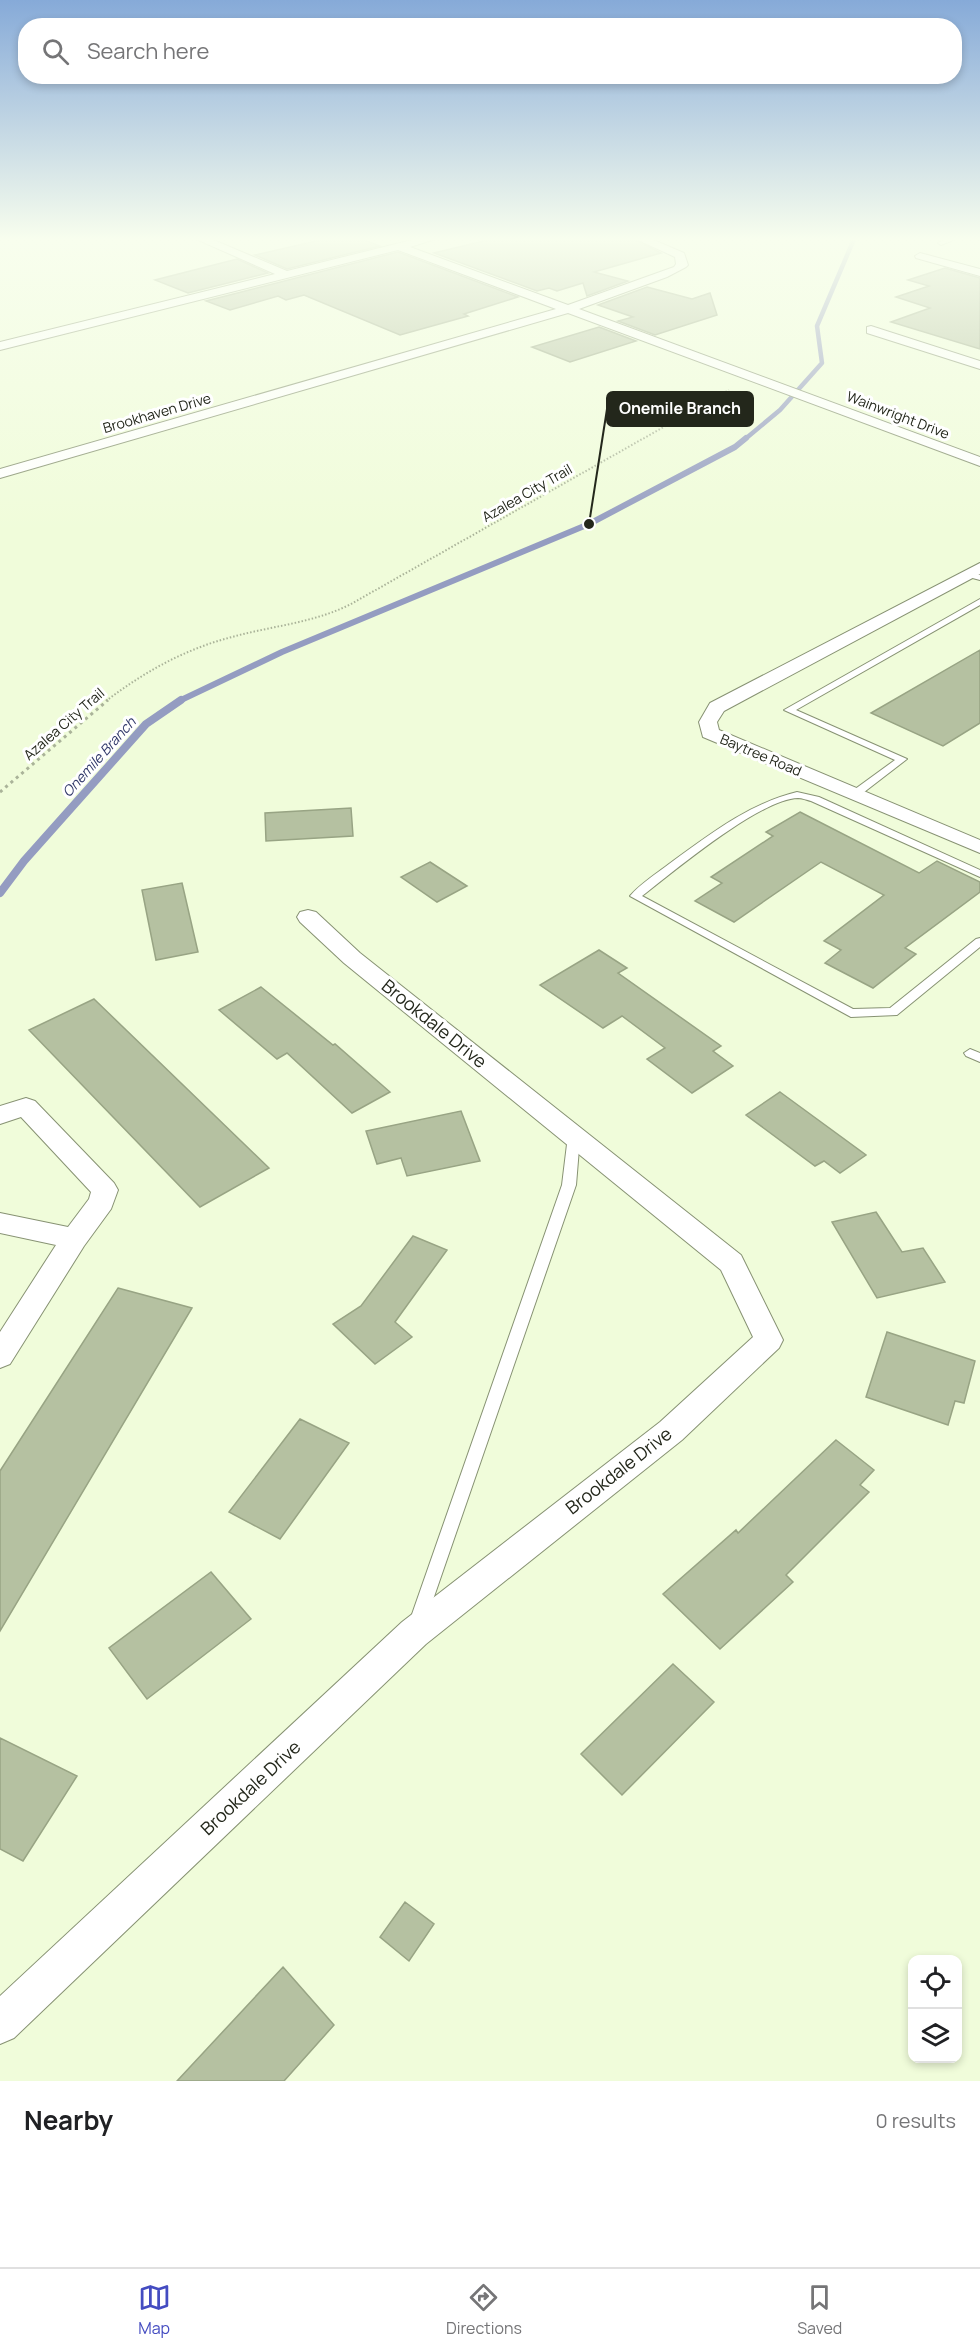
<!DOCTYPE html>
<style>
body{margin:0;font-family:Manrope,sans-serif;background:#f2f2f2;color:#202124}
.controls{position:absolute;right:18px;bottom:18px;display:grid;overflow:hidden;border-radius:12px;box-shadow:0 3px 9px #0003}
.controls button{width:54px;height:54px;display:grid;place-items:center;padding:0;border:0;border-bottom:2px solid #e0e0e0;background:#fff;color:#202124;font:30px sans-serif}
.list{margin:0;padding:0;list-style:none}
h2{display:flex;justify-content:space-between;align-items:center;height:78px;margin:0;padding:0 24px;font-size:26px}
h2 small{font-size:20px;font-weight:400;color:#757577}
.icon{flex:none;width:33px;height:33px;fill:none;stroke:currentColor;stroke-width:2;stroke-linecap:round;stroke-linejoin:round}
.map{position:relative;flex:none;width:980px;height:2081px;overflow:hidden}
.search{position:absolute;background:#fff;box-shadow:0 3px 9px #0003;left:18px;right:18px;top:18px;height:66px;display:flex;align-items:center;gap:15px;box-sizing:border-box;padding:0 21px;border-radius:24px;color:#757577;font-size:22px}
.sheet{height:186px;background:#fff}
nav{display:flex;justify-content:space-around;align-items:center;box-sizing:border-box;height:84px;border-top:2px solid #e0e0e0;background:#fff;font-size:16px;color:#757577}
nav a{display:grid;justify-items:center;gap:3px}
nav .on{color:#444cc1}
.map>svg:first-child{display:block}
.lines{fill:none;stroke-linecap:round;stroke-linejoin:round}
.stream-far2{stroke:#949cc1;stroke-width:4.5}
.stream-far1{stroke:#949cc1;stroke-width:6}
.stream{stroke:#949cc1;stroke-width:8}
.building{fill:#b5c1a1;stroke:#98a484;stroke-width:1.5}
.lane-casing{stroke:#879273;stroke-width:2}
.street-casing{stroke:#879273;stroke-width:2}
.path-far1{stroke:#aab399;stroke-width:2;stroke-dasharray:1.5 2;stroke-linecap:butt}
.path{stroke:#aab399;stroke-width:3;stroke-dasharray:3 4;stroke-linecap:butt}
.lane{fill:#fff;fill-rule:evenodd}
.street{fill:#fff;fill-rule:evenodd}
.labels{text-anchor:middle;stroke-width:6;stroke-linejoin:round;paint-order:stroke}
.far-street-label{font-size:14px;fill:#23271b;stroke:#fff}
.far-water-label{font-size:14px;font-style:italic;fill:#303869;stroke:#fff}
.near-street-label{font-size:18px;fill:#23271b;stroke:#fff}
.leader{fill:none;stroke:#23271b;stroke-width:2}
.callout-dot{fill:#23271b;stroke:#fff;stroke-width:2}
.callout{fill:#23271b;stroke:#23271b;stroke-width:2}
.callout-label{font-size:16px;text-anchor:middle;font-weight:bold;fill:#fff}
</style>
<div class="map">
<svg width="980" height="2081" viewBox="0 0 980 2081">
<rect width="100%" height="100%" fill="#f0fcda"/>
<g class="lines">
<path class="stream-far2" d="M744 440 780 410 822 363 817 326 854 239"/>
<path class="stream-far1" d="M179 701 282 652 589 524 735 447 746 438"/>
<path class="stream" d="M0 893 24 861 146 724 181 700"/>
</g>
<path class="building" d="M325 239H362L380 246 287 269 255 255Z
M492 239H634L661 253 594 272 628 281 587 296 583 283 557 291 549 288 537 291 434 253Z
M398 252 518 297 464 314 468 316 400 335 304 295 286 300 278 296 230 310 206 301Z
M237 259 268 273 188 293 155 280Z
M945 268 980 278V349L891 322 930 308 896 297 929 286 908 280Z
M647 287 692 299 710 293 717 315 655 335 618 321 633 317 598 305Z
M599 327 636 341 570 362 532 347Z
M980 650V723L943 746 871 713Z
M351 808 353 836 266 841 265 813Z
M800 812 919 873 937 861 980 882V892L905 948 916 954 873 988 825 963 841 950 824 941 884 895 821 862 734 922 695 901 722 883 711 877 773 836 766 832Z
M430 862 467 886 437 902 401 877Z
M182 883 198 952 156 960 142 890Z
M599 950 627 968 618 973 721 1046 713 1051 733 1066 692 1093 647 1059 665 1048 622 1016 603 1028 540 985Z
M261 987 333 1045 335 1044 390 1092 352 1113 287 1053 277 1059 219 1010Z
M94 999 269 1168 200 1207 29 1030Z
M780 1092 866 1155 840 1173 824 1161 815 1166 746 1115Z
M461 1111 480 1161 407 1176 401 1158 377 1164 366 1131Z
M876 1212 902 1252 923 1248 945 1282 877 1298 832 1222Z
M413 1236 447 1250 395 1322 412 1337 375 1364 333 1324 361 1306Z
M118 1288 192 1308 0 1631V1471Z
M887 1332 975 1361 964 1403 955 1401 948 1425 866 1397Z
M300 1419 349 1443 280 1539 229 1512Z
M836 1440 874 1470 860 1485 869 1492 786 1575 793 1582 720 1649 663 1594 736 1530 738 1533Z
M211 1572 251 1619 147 1699 109 1648Z
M673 1664 714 1702 622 1795 581 1754Z
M0 1738 77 1776 23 1861 0 1849Z
M405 1902 434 1924 409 1961 380 1937Z
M283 1967 334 2025 284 2081H177Z"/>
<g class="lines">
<defs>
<path id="lane" d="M947 239H956L941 245 938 243Z
M965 572 980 575V580L965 576Z
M980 599V605L796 710 907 759 859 796H851V792L895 760 784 710Z
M797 792 819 797 980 870V877L811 801C807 800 802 798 798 798 760 799 674 871 642 896L853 1009 890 1008 976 939 980 938V947L897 1015 851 1017 630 896C640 884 656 874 669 864 709 835 748 804 797 792Z
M970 1049 980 1053V1062L966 1056 964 1053Z
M574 1131 579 1133 580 1136 576 1185 426 1620 424 1626 418 1628 412 1626 410 1620 562 1185 568 1136 569 1133Z"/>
<path id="street" d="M196 239H211L287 271 416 239H435L410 247 568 305 674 267 676 264 675 257 636 239H651L684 253 688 265 686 267 667 277 579 309 980 457V466L568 313 0 478V469L556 309 398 250 0 350V342L275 274Z
M920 253 980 269V276L916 258 915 256Z
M871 326 980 361V369L867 333V327Z
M980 563V574L724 711 717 722 719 730 980 840V853L703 737 699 722 710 703Z
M308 910 316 912 360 953 741 1255 783 1340 779 1348 682 1440 426 1644 14 2038 0 2044V1996L402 1622 660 1422 753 1337 721 1270 344 963 300 922 297 917 300 912Z
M26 1098 35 1101 114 1183 118 1190 111 1209 84 1246 10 1364 0 1368V1332L56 1245 0 1233V1213L68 1227 89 1199 91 1192 21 1117 0 1124V1106Z"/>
</defs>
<use href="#lane" class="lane-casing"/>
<use href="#street" class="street-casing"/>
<path class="path-far1" d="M106 701C144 672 185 649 232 637 271 626 314 623 351 604L729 390"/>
<path class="path" d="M0 792 108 700"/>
<use href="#lane" class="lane"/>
<use href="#street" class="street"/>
</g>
<linearGradient id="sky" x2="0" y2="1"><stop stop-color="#86aad8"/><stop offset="0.45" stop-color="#f8feee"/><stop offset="1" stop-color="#f8feee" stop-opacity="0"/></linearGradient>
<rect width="980" height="531" fill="url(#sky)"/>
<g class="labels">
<g class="far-street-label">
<text transform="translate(157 413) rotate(-16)" y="5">Brookhaven Drive</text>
<text transform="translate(898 415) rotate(21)" y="5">Wainwright Drive</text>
<text transform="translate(527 493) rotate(-30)" y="5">Azalea City Trail</text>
<text transform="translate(64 724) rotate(-41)" y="5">Azalea City Trail</text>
<text transform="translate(761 755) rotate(23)" y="5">Baytree Road</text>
</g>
<g class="far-water-label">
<text transform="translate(99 757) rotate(-48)" y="5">Onemile Branch</text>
</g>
<g class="near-street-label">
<text transform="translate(434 1024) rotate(39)" y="6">Brookdale Drive</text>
<text transform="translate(619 1471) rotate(-38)" y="6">Brookdale Drive</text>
<text transform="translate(251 1788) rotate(-43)" y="6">Brookdale Drive</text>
</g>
</g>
<path class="leader" d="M589 524L607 409"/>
<circle class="callout-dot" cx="589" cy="524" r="6"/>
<rect class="callout" x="607" y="392" width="146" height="34" rx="6"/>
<g class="callout-label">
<text x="680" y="414">Onemile Branch</text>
</g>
</svg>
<div class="controls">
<button><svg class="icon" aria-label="locate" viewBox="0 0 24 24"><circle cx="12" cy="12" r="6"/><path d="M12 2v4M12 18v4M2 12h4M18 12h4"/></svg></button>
<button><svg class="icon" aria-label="layers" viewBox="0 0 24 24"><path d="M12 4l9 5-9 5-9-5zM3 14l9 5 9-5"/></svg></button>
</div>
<div class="search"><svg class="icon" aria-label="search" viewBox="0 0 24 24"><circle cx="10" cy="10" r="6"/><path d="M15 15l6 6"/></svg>Search here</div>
</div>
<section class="sheet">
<h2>Nearby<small>0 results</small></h2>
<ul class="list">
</ul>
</section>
<nav>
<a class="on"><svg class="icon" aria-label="map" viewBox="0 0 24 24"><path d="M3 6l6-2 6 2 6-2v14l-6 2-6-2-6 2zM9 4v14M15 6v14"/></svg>Map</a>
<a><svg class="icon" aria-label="directions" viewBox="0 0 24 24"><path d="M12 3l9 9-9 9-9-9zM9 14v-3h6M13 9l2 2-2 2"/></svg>Directions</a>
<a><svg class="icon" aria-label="saved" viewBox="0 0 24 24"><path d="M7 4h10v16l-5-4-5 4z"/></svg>Saved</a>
</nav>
